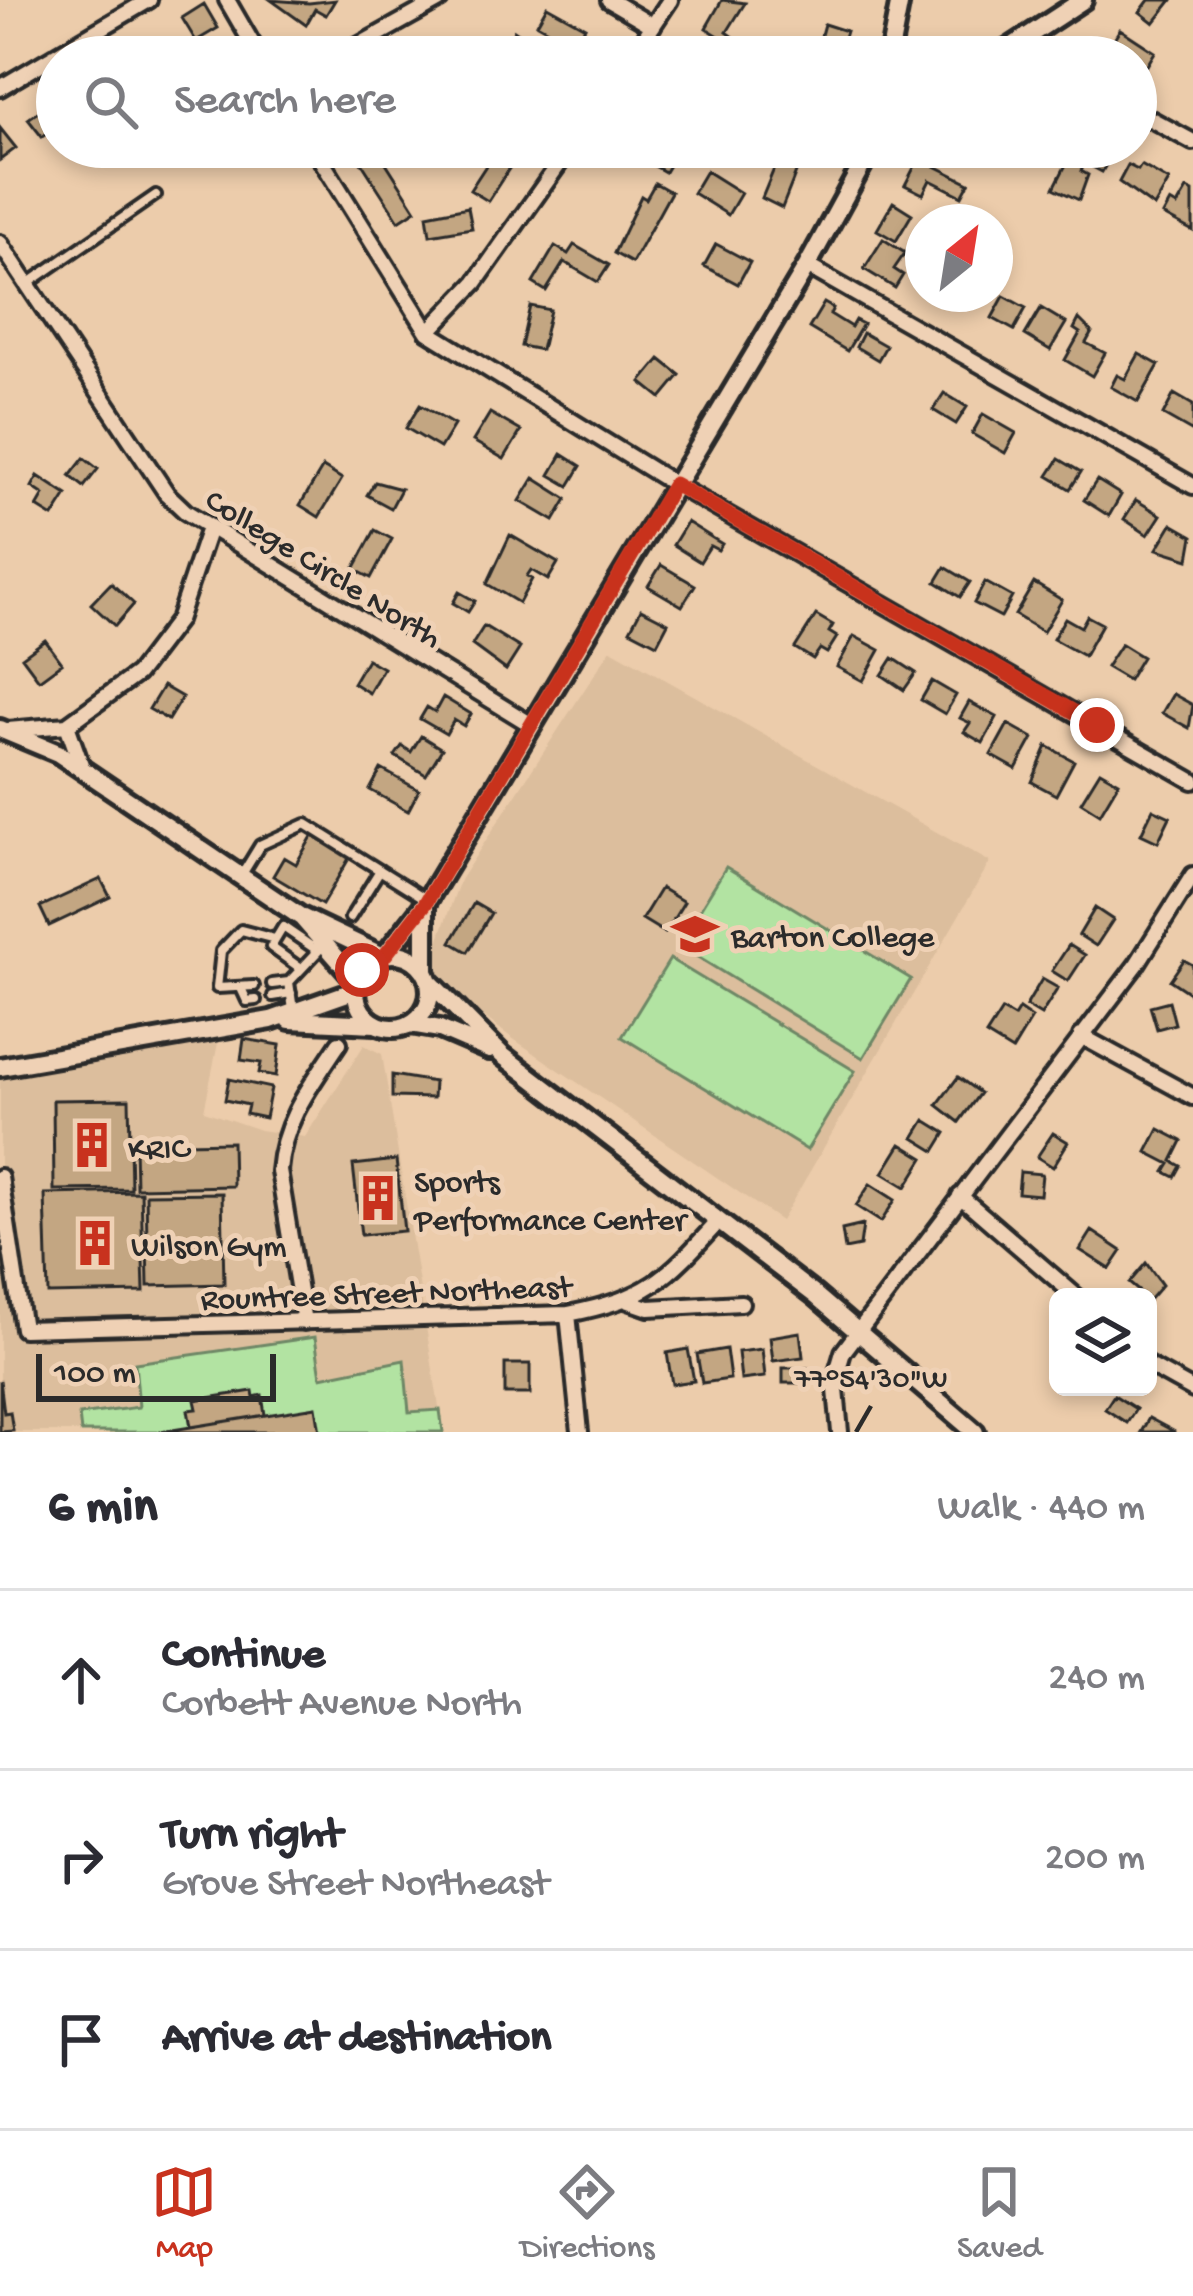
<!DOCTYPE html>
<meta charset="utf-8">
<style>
body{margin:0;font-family:"Gochi Hand",sans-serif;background:#f7f7f7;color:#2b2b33}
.controls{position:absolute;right:36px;bottom:36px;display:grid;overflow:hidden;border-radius:18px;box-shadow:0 6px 18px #0003}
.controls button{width:108px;height:108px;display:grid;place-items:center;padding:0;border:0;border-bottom:3px solid #e1e1e2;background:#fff;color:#2b2b33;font:60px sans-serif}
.compass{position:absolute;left:905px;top:204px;width:108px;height:108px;border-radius:50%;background:#fff;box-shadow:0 6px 18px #0003;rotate:30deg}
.scale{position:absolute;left:36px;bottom:30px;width:240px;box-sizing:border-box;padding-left:12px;border:6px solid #2b2b2b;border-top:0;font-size:33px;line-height:42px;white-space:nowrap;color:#2b2b2b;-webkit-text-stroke:9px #efd1b5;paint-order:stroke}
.stop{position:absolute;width:36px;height:36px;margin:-27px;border:9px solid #c8321e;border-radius:50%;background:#fff}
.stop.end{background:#c8321e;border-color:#fff;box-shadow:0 3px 12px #0008}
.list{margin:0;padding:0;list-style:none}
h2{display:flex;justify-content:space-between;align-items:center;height:156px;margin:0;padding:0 48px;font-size:51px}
h2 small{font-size:39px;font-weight:400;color:#7c7c81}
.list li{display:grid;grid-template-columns:78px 1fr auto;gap:36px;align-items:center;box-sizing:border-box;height:180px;padding:0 48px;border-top:3px solid #e1e1e2}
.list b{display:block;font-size:45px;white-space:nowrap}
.list p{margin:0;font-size:39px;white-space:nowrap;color:#7c7c81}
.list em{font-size:39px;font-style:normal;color:#7c7c81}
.icon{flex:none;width:66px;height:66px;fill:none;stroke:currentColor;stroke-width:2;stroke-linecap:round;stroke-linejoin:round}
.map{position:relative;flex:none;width:1193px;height:1432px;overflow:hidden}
.search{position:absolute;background:#fff;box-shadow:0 6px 18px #0003;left:36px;right:36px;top:36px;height:132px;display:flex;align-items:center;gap:30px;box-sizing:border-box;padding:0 42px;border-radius:66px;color:#7c7c81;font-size:45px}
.sheet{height:696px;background:#fff}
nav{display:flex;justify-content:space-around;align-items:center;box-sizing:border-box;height:168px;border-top:3px solid #e1e1e2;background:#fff;font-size:33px;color:#7c7c81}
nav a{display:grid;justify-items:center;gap:6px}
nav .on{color:#c8321e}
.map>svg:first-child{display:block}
.built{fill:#dcbe9d}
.grass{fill:#b2e3a2;stroke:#6e8766;stroke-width:3}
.building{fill:#c3a682;stroke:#2b2b2b;stroke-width:3}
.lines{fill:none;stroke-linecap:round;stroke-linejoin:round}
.service-casing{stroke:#2b2b2b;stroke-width:16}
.minor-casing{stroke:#2b2b2b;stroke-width:22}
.tertiary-casing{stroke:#2b2b2b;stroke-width:26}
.service{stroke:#efd1b5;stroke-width:8}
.minor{stroke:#efd1b5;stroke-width:14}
.tertiary{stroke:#efd1b5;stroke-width:16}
.route{stroke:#c8321e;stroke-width:15}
.ticks{fill:none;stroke:#2b2b2b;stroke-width:4.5}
.labels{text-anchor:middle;stroke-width:10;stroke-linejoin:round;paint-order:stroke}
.street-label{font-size:33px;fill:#2b2b2b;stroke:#efd1b5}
.poi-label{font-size:33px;fill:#2b2b2b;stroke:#efd1b5;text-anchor:start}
.ticks-label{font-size:30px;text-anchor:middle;fill:#2b2b2b;stroke:#efd1b5;stroke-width:10;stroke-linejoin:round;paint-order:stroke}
</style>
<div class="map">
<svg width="1193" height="1432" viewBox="0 0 1193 1432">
<rect width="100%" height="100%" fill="#ecccab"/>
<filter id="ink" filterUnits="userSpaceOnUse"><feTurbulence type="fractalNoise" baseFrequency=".00833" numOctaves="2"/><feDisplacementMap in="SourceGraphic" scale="24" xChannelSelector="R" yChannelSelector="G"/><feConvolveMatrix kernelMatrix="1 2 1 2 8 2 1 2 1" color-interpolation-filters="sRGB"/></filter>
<g filter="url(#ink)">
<path class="built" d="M611 649 990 862 781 1221 512 1038 470 1006 438 972 436 947 460 880Z
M218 1043 204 1111 260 1130 305 1137 364 1045 382 1054 443 1432H0V1075Z"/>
<path class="grass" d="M726 867 911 979 863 1058 678 945Z
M670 959 855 1071 807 1150 622 1037Z
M315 1337 321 1377 404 1360 409 1412 440 1410 443 1432H81L79 1415 139 1407 135 1363Z"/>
<path class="building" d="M271 0 309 3 335 0 326 15 315 9 306 25Z
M722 0 745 3 727 32 761 57H729L716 49 722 38 706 28Z
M1149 0H1172L1154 23 1140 12Z
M204 4 218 28 196 41 182 18Z
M547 6 585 27 575 43 586 50 582 57H558L567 41 537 24Z
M824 24 846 31 838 57H815Z
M1120 29 1155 52 1139 79 1136 57 1103 56Z
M514 30 533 43 523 57H501Z
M49 104 57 126 42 137 28 119Z
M0 128 16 148 0 160Z
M360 147H376L416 210 399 221 354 151Z
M498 147H523L488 201 470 190Z
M662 147 675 155 665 172 623 148Z
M783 147H806L782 208 762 198Z
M1075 147 1114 150 1102 172 1085 163 1081 171 1088 175 1079 200 1054 188Z
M919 158 969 183 962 196 930 180 923 194 905 185Z
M1128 165 1138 170 1141 165 1169 181 1154 207 1119 182Z
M706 171 741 193 728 215 693 193Z
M655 183 671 192 632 263 614 253 641 196 646 199Z
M1187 189 1193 192V231L1163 215 1170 202 1177 206Z
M893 202 912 214 896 241 877 230Z
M468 207 472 228 430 235 427 215Z
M883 239 905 253 894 269 903 275 895 288 864 269Z
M716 244 750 262 738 284 704 266Z
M574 245 609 265 598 282 564 262 546 291 533 283 555 246 568 254Z
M1004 296 1026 308 1014 330 992 318Z
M824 303 833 308 830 314 851 327 855 320 863 324 847 351 809 328Z
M530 306 550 310 541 350 521 346Z
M1041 308 1066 323 1050 350 1025 335Z
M1079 319 1092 332 1086 343 1105 353 1092 376 1065 360 1080 333 1074 329Z
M863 333 886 346 878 360 856 347Z
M1139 354 1159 365 1138 402 1111 387 1117 375 1125 379Z
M660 359 680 375 661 398 641 382Z
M944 393 967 407 956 424 933 410Z
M1174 394 1193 405V432L1163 415Z
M420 405 454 425 440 448 406 428Z
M490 413 521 431 504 459 473 441Z
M983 414 1016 433 1005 453 972 434Z
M562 454 581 466 569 486 550 475Z
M84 458 98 469 84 487 70 476Z
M1059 459 1081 472 1070 489 1048 476Z
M323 467 342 479 319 517 300 505Z
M38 476 67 495 53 517 37 507 44 495 32 487Z
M534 478 567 499 554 521 520 501Z
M1097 480 1121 495 1109 516 1084 500Z
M375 482 401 489 391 508 367 495Z
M1136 500 1161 515 1148 535 1124 519Z
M687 522 722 544 718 550 710 546 700 562 673 545Z
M1172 524 1193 536 1189 559 1157 549Z
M375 530 392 539 371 578 354 569Z
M510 535 558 563 548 580 531 570 527 576 532 579 519 603 487 584Z
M661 565 695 585 682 606 648 586Z
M945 567 970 582 960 597 936 582Z
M985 582 1012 597 1001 617 974 603Z
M111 583 134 604 115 626 91 604Z
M1034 583 1062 600 1043 632 1015 615Z
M459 592 475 601 468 612 453 603Z
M641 609 668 623 657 644 630 630Z
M816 615 833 625 829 632 837 637 827 653 820 649 813 659 795 648Z
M1087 616 1102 624 1084 656 1053 639 1065 618 1081 627Z
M484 626 520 648 506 670 472 645Z
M854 636 880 650 863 681 837 667Z
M45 640 62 663 39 680 22 657Z
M1121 644 1142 657 1128 680 1106 667Z
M893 658 916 673 904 690 882 675Z
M367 659 383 668 369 693 353 683Z
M932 681 956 695 945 714 921 700Z
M163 686 182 697 168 720 149 709Z
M1173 694 1193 705 1189 728 1162 713Z
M443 697 471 714 464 726 454 720 446 734 420 719 427 707 435 712Z
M969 702 997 717 983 743 964 732 970 723 960 718Z
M1008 724 1033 738 1016 769 991 755Z
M421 736 442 749 426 775 395 756 402 746 411 752Z
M1047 746 1074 761 1056 795 1032 782Z
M381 769 419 790 408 811 370 790Z
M1100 771 1119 782 1100 814 1081 802Z
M1153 809 1170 817 1158 842 1141 834Z
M314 833 351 855 322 905 273 876 284 857 296 864Z
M101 879 110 897 49 926 40 907Z
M661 888 684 902 665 933 642 919Z
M474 903 491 913 468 952 451 942Z
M1095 908 1113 920 1096 946 1079 935Z
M1069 945 1085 955 1068 981 1052 971Z
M1184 960 1193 965 1191 994 1170 980Z
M1042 979 1058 988 1041 1015 1026 1006Z
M1169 1001 1175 1024 1157 1029 1150 1006Z
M1019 1009 1032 1018 1012 1051 986 1035 1002 1010 1014 1017Z
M244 1039 280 1045 276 1076 259 1073 261 1063 241 1060Z
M392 1075 434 1082 433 1098 392 1097Z
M958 1077 980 1093 959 1122 937 1105Z
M229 1079 271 1088 265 1118 246 1114 248 1105 225 1100Z
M129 1099 131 1189 54 1190 53 1100Z
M925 1120 946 1133 935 1151 914 1138Z
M1159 1129 1182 1141 1172 1161 1181 1166 1175 1177 1165 1172 1170 1164 1147 1152Z
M1053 1133 1068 1142 1053 1167 1037 1157Z
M232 1142 233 1186 136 1188 135 1144Z
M901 1144 924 1158 906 1187 883 1173Z
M396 1160 404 1231 361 1235 353 1165Z
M1020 1172 1042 1174 1040 1195 1018 1193Z
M870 1184 895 1200 881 1222 856 1206Z
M141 1192 144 1292 48 1294 45 1194Z
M222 1193 224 1284 148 1286 146 1194Z
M863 1225 860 1246 845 1249 842 1230Z
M1092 1231 1122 1251 1110 1269 1080 1250Z
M1146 1263 1162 1285 1149 1300 1129 1283Z
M800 1332 803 1357 773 1361 770 1337Z
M688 1349 694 1381 672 1384 667 1353Z
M726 1349 730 1379 702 1383 697 1354Z
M762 1349 765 1377 741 1380 738 1352Z
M505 1364H530V1394H505Z
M783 1368H807V1383H783Z
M0 1380 4 1413 10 1412 13 1431 0 1432Z
M253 1391 254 1397 262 1395 265 1415 191 1427 188 1410 197 1409 195 1400Z
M1114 1395 1136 1409 1127 1423 1105 1409Z
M316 1407 320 1432H160L191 1427Z
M1149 1418 1175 1432H1141Z"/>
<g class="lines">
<defs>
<path id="service" d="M29 283 156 195
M241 876 260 845 306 824 426 899
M350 918 380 870
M300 968 271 947 283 927 318 951
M272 984 289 982
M254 986 217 988 221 951 241 930 275 939
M241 988 247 1001 256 1000
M273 996 291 993
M293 1010 289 982 321 948"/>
<path id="minor" d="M227 0 260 57
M609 0 653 26
M1023 38 1049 57
M338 57 440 0
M632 57 670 0
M0 88 149 0
M1136 111 1193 142
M313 147 428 332 674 484 1193 781
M0 243 167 494 186 512 530 724
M807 266 1193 486
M428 332 475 283 571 147
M67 725 83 770
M8 730 67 725 137 674 178 620 209 528
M1081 1036 1193 1097
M0 1177 23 1329 568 1314C649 1298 665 1280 719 1221
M960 1196 1077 1297
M626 1300 649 1308 741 1303
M568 1314 580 1432
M304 1322 279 1171C283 1120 312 1084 339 1043
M1148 1365 1193 1390
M840 1432 835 1379 843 1352 1137 964 1193 875"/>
<path id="tertiary" d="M889 57 900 0
M996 57 1083 0
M0 729 58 753 301 917 381 955
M302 918 357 981
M356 991a37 37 0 1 1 74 0a37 37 0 1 1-74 0Z
M386 954 425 904 807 266 872 147
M425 970V904
M430 982 502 1055 815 1295 975 1432
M290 1020 375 1024
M411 1024 440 1029 489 1050
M0 1067 271 1020 356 990"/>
</defs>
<use href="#service" class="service-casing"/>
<use href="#minor" class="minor-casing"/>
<use href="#tertiary" class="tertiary-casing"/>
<use href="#service" class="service"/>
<use href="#minor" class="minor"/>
<use href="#tertiary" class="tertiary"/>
</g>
</g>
<g class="lines" filter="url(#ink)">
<path class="route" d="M362 970 386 954 425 904 674 484 1097 725"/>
</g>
<path class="ticks" d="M856 1432 871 1406"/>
<defs>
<symbol id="university-bare" viewBox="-9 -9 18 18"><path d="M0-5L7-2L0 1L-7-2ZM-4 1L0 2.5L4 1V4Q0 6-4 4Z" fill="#c8321e" stroke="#efd1b5" stroke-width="2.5" paint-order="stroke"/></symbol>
<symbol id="building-bare" viewBox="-9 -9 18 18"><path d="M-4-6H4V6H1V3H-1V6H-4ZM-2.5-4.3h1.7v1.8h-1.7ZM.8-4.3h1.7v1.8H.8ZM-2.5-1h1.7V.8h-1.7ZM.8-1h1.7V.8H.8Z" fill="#c8321e" stroke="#efd1b5" stroke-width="2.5" paint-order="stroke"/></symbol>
</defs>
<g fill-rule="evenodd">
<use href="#university-bare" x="662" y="901" width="66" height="66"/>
<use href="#building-bare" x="59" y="1112" width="66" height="66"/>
<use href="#building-bare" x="345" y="1165" width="66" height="66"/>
<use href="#building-bare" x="62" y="1210" width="66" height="66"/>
</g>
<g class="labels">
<g class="street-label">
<text transform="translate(325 566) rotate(32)" y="12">College Circle North</text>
<text transform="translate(386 1290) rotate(-2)" y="12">Rountree Street Northeast</text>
</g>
<g class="poi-label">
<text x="731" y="946">Barton College</text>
<text x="128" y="1157">KRIC</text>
<text x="414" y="1191">Sports<tspan x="414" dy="38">Performance Center</tspan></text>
<text x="131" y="1255">Wilson Gym</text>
</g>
</g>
<g class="ticks-label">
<text x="871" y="1387">77°54'30"W</text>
</g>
</svg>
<div class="controls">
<button><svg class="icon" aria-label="layers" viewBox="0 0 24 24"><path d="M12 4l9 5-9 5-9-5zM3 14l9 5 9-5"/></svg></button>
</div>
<svg class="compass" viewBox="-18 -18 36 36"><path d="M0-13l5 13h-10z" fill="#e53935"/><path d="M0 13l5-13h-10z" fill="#7c7c81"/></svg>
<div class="scale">100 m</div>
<div class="stop" style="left:362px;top:970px"></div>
<div class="stop end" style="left:1097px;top:725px"></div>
<div class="search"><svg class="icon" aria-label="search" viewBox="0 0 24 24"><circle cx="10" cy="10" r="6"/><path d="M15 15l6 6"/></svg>Search here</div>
</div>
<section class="sheet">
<h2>6 min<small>Walk · 440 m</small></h2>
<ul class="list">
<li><svg class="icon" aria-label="ahead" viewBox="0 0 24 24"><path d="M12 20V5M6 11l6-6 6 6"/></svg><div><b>Continue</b><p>Corbett Avenue North</p></div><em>240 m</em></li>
<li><svg class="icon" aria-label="right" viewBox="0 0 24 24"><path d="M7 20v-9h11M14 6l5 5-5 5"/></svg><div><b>Turn right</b><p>Grove Street Northeast</p></div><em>200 m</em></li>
<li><svg class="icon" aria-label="arrive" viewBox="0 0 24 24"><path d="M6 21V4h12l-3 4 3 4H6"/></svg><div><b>Arrive at destination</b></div></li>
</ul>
</section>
<nav>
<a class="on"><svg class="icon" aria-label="map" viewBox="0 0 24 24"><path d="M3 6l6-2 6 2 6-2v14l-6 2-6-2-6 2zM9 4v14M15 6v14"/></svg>Map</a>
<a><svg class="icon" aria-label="directions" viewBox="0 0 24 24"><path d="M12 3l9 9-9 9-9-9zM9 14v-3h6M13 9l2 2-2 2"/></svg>Directions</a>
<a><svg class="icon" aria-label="saved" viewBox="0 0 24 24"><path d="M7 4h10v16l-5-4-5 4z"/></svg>Saved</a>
</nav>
